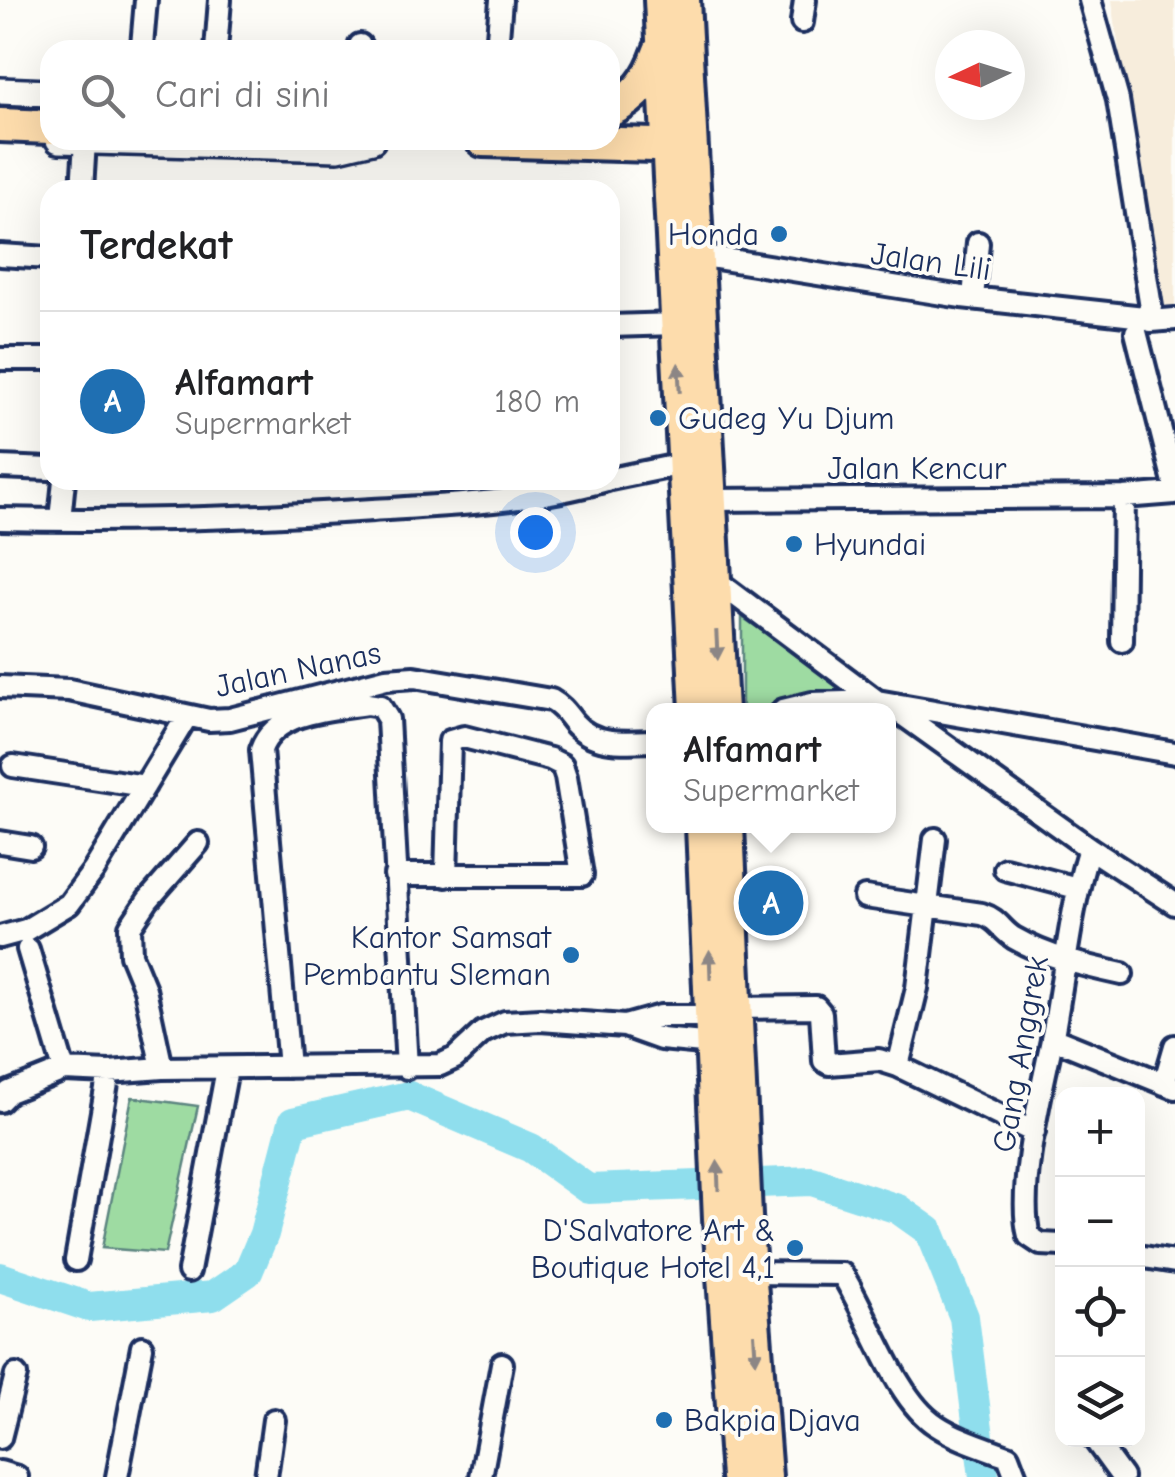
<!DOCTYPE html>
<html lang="id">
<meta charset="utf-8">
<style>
body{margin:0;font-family:"Comic Neue",sans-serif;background:#f2f2f2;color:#202124}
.controls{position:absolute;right:30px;bottom:30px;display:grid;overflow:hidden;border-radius:20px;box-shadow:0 10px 40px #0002}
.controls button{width:90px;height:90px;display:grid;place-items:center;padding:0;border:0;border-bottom:2px solid #e0e0e0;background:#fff;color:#202124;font:50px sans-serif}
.compass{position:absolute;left:935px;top:30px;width:90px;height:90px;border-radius:50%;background:#fff;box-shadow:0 10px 40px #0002;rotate:266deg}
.you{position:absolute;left:535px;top:532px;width:35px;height:35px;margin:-25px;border:8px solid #fff;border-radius:50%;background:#1a73e8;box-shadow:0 0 0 15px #1a73e833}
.badge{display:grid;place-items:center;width:65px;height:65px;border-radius:50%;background:#1f6fb2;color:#fff;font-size:32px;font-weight:700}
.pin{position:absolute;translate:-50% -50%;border:5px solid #fff;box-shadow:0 2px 10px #0006}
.popup{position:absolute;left:646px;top:703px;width:250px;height:130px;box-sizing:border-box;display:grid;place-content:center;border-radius:20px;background:#fff;filter:drop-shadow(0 2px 8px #0005);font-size:32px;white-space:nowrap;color:#757577}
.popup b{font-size:38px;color:#202124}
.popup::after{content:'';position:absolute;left:50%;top:100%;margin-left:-20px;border:20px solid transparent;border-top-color:#fff}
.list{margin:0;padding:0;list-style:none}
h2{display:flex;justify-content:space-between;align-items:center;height:130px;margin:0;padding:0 40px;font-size:42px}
h2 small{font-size:32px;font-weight:400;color:#757577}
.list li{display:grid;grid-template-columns:65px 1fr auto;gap:30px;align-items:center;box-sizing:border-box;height:180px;padding:0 40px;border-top:2px solid #e0e0e0}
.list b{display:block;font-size:38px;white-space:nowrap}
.list p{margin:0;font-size:32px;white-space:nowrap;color:#757577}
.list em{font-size:32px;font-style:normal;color:#757577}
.icon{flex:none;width:55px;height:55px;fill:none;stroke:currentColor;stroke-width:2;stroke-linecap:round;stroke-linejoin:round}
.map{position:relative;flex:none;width:1175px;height:1477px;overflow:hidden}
.search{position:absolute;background:#fff;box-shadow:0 10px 40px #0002;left:40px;top:40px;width:580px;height:110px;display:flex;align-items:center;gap:25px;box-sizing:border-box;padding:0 35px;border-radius:30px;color:#757577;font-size:38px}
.panel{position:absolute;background:#fff;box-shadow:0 10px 40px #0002;left:40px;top:180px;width:580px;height:310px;border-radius:30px}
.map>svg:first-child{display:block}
.built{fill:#f7eddc}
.green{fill:#9edba2;stroke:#5c8580;stroke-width:2.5}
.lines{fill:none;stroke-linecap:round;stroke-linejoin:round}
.river{stroke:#8fdeed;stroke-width:30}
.minor-casing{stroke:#1b2f5e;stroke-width:28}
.tertiary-casing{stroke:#1b2f5e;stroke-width:32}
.trunk-casing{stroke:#1b2f5e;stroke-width:40}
.minor{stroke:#fdfcf7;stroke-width:20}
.tertiary{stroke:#fdfcf7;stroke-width:25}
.trunk{stroke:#fddcac;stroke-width:32}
.oneway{fill:#8c8685}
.poi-dot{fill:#1f6fb2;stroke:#fdfcf7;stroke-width:4}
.labels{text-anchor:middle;stroke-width:8;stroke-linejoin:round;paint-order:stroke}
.poi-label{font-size:32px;fill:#1b2f5e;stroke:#fdfcf7;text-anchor:end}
.street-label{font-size:32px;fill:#1b2f5e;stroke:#fdfcf7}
</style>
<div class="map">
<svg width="1175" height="1477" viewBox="0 0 1175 1477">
<rect width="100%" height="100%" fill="#fdfcf7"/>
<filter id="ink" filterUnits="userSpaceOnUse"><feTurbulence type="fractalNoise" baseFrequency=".01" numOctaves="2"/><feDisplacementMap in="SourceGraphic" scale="20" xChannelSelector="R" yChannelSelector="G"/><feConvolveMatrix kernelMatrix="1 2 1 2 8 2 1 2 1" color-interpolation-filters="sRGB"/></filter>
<g filter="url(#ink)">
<path class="built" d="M1112 0H1175V309L1156 311Z"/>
<path class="green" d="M742 617 850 691C813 694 778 710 742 710Z
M132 1097 198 1106 165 1253 102 1248Z"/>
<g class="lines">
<path class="river" d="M0 1277 89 1307 213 1296 248 1272 264 1234 293 1122 409 1096 531 1148 588 1189 812 1181 898 1209 929 1231 964 1317 984 1477"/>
<defs>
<path id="minor" d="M802 22 805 0
M142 46 146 0
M216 50 220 0
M360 50V45
M497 50 501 0
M82 190 85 141
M0 255 50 258
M698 255 962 297 1144 317 1151 307 1118 100 1090 0
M973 298 978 243
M1144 317 1151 321 1175 319
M610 326 676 324
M1136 332 1175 486
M0 359H50
M0 467 50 469
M610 479 683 464
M710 500 1124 497 1175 493
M0 519C124 522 249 518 373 510 452 505 531 502 607 480
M60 520 64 480
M707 579H714L877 701 1175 753
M1122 641 1124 497
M0 687 69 690 209 720 230 719 386 679 414 677 551 700C563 707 566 713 574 723 594 746 626 742 654 741
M892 707 1089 848 1175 904
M783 710 812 703 877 701
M13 766 145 786
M0 842 31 847
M1005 869 1077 888
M395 875H582L566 777 562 765 550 759 464 737 450 741 446 876
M865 897 982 914C998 919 1001 930 1014 938 1047 957 1085 966 1122 974
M0 937 26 930 69 904 94 870 187 716
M28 949 64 1070
M736 1008 816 1007 821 1013 824 1061 829 1064 879 1060 898 1066 1034 1132
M625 1026 661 1039 713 1044
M1052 1038 1175 1088
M898 1066 917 988 935 839
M289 1067 261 750C274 711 332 709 367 704L380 706 388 719 407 1068
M162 1068 145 989 131 955 130 927 148 900 198 843
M1164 1084 1175 1046
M0 1101 9 1092 64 1070 109 1072 162 1068 440 1065 455 1058 483 1032 505 1022 540 1020 625 1026 661 1016H712
M1062 1245 1041 1244 1029 1236C1016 1187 1044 1082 1054 1030 1065 969 1071 907 1089 848
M1138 1256 1175 1262
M76 1260 109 1072
M189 1271 227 1069
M750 1273 842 1274C869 1315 895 1399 936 1425 957 1439 984 1447 1008 1456L1016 1477
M0 1438 16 1375
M1095 1440 1122 1477
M0 1472 17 1477
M117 1477 142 1347
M266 1477 274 1420
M481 1477 502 1364"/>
<path id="tertiary" d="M0 91 50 93
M59 140 338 148 372 140"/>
<path id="trunk" d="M661 0 697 710
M683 0 721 710
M610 110C637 97 650 79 660 51
M0 125 50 127
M483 140 689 146
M703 826 720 1219 738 1477
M727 826 745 1216 765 1477"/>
</defs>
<use href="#minor" class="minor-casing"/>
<use href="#tertiary" class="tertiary-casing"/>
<use href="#trunk" class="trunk-casing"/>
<use href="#minor" class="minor"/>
<use href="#tertiary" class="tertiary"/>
<use href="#trunk" class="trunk"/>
</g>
<defs><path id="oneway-solid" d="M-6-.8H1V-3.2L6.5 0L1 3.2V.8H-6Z" transform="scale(2.5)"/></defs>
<g class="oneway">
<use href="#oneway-solid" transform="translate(679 378) rotate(-93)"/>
<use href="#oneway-solid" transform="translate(717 645) rotate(87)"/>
<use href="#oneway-solid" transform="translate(710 965) rotate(-92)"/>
<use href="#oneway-solid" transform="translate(718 1176) rotate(-92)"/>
<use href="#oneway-solid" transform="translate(755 1348) rotate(86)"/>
</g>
</g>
<g class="poi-dot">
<circle cx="779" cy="234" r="10"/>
<circle cx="658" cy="418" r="10"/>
<circle cx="794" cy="544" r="10"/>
<circle cx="571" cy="955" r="10"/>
<circle cx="795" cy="1248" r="10"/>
<circle cx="664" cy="1420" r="10"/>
</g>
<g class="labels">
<g class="poi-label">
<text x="759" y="245">Honda</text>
<text x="678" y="429" text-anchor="start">Gudeg Yu Djum</text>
<text x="814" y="555" text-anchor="start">Hyundai</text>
<text x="551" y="948">Kantor Samsat<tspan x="551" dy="37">Pembantu Sleman</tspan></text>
<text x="775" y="1241">D'Salvatore Art &amp;<tspan x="775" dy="37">Boutique Hotel 4,1</tspan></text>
<text x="684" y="1431" text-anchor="start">Bakpia Djava</text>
</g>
<g class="street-label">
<text transform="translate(931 261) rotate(8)" y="11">Jalan Lili</text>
<text x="917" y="479">Jalan Kencur</text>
<text transform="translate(298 669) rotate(-12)" y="11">Jalan Nanas</text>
<text transform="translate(1020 1054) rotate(-80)" y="11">Gang Anggrek</text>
</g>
</g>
</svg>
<div class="controls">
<button>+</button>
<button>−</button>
<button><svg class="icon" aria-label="locate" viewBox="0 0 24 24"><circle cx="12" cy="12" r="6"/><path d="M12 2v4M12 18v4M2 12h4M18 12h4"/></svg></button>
<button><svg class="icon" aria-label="layers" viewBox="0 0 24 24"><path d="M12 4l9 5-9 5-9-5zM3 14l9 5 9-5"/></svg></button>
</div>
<svg class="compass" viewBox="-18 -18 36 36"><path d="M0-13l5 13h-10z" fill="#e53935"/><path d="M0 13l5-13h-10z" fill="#757577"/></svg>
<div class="you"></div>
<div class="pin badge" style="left:771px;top:903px">A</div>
<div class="popup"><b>Alfamart</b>Supermarket</div>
<div class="search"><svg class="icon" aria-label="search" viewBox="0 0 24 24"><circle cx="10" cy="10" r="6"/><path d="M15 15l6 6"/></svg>Cari di sini</div>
<section class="panel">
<h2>Terdekat<small></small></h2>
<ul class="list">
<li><span class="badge">A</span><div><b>Alfamart</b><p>Supermarket</p></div><em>180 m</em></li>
</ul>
</section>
</div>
